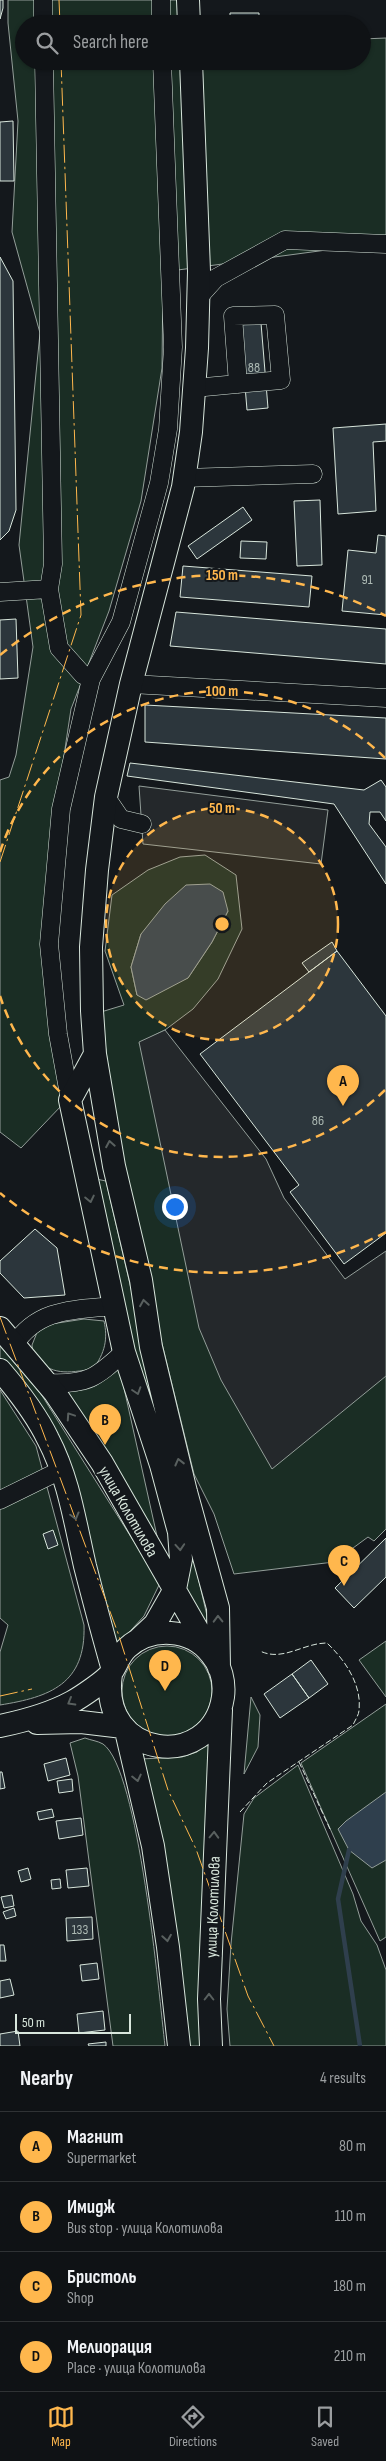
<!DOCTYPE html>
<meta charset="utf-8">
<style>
body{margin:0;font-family:"Sofia Sans Condensed",sans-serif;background:#181b1e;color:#f1f3f6}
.scale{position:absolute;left:15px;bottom:12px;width:116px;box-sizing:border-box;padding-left:5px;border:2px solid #d8e6dc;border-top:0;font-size:14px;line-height:18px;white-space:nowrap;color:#d8e6dc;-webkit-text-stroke:4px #14181c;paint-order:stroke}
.you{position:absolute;left:174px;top:1206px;width:18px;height:18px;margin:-12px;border:4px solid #fff;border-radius:50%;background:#1a73e8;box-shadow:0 0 0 8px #1a73e833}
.badge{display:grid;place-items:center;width:32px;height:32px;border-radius:50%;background:#ffb74d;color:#111;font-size:16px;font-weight:700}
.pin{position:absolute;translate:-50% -41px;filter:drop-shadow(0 1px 2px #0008)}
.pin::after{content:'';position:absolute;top:26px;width:18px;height:15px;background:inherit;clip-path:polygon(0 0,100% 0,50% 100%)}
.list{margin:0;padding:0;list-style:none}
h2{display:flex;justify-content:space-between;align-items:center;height:65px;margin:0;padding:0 20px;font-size:21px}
h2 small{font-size:16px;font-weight:400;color:#9b9ea0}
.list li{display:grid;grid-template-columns:32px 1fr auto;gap:15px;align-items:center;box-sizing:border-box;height:70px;padding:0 20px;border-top:1px solid #2f3234}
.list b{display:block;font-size:19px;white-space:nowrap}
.list p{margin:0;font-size:16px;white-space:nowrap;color:#9b9ea0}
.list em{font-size:16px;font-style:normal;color:#9b9ea0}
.icon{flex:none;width:28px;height:28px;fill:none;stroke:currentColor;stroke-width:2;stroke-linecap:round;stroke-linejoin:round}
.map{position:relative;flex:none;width:386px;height:2046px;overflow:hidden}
.search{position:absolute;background:#0f1215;box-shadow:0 1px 4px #0004;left:15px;right:15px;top:15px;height:55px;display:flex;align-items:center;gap:12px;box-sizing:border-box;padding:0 18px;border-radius:28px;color:#9b9ea0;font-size:19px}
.sheet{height:345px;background:#0f1215}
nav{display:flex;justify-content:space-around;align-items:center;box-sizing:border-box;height:70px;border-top:1px solid #2f3234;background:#0f1215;font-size:14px;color:#9b9ea0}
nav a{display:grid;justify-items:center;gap:2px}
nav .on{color:#ffb74d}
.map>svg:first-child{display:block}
.green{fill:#1a2d24;stroke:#939e99;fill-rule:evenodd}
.parking{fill:#24282b;stroke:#939e99}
.water{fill:#2f3f4d;stroke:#939e99}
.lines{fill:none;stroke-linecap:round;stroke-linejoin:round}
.stream{stroke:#2f3f4d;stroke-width:4.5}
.building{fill:#2c363c;stroke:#d8e6dc}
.minor-casing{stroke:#d8e6dc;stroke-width:19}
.major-casing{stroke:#d8e6dc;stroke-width:24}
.minor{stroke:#14181c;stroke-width:18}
.major{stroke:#14181c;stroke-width:22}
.fence{stroke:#d8e6dc;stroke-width:1;stroke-dasharray:6 2.5;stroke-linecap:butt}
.power{stroke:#ffb74d;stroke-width:1;stroke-dasharray:18 4 2.5 4;stroke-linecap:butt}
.oneway{stroke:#59605f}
.ring{fill:none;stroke:#ffb74d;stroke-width:2.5;stroke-dasharray:9 6}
.labels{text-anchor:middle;stroke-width:4;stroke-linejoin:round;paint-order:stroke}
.number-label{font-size:14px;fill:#adbab4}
.street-label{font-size:16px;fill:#d8e6dc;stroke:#14181c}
.centre{fill:#ffb74d;stroke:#14181c;stroke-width:2.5}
.ring-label{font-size:15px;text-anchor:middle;font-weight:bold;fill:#ffb74d;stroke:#14181c;stroke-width:4;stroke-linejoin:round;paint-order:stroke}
</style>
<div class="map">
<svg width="386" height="2046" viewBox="0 0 386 2046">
<rect width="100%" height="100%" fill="#14181c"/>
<path class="green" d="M8 0H197L198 24H24V61H362V39L386 38V242L163 272 162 368 141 501 109 611 71 709 49 855 62 1105 21 1148 0 1132V780L9 777 16 755 33 647 19 545 40 333 12 232 18 121 8 23Z
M205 855 236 875 242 929 218 979 193 1009 165 1030 139 1043 386 1375V1529L374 1541 368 1537 334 1562 234 1574 214 1514 194 1474 141 1258 117 1136 101 1012 124 1005 105 951 112 895 148 870 180 857ZM228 911 212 942 188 978 137 995 131 967 141 934Z
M96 1179 106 1181 211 1633 181 1581Z
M84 1319 104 1321C108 1339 105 1353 93 1369 67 1373 52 1376 33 1356L32 1345 38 1330 51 1324Z
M0 1346 41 1394 160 1583 144 1616 111 1652 85 1532 0 1362Z
M119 1366 157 1536 65 1391C92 1392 102 1384 119 1366Z
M0 1390 36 1446 84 1625C86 1684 50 1697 0 1705V1652L8 1625 0 1618Z
M386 1641V1697L359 1660Z
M122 1691a45 45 0 1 1 90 0a45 45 0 1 1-90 0Z
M251 1697 260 1715 258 1747 244 1774Z
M386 1704V1937L380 1941 301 1763Z
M85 1738C90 1740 98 1741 103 1744 139 1769 159 1995 165 2046H113L78 1776 70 1743Z
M209 1741C208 1783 207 1825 205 1867 202 1929 197 1984 203 2046H189L140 1759 182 1757 197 1752Z
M298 1765 353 1894 361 1921 377 1945 386 1970V2046H230L227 2009 231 1944 244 1814 254 1798Z"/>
<path class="parking" d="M139 786 328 810 321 864 143 844Z
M165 1030 266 1159 284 1198 345 1279 386 1251V1376L272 1469 221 1380 199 1328 139 1042Z"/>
<path class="water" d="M210 884 223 892 228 911 212 942 188 978 146 1000 137 995 131 967 141 934 165 904 186 885Z
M386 1792V1860L372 1868 349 1850 338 1829 346 1821Z"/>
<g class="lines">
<path class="stream" d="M349 1850 338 1899 360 2046"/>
</g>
<path class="building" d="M0 0H3V8L0 19Z
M230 13H259V24H230Z
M13 121 14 181H0V122Z
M0 257 13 281 16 510 9 531 0 540Z
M261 323 268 408 247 410 240 325Z
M386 424V441L373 442 376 511 338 514 333 428Z
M320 500 322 565 297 566 294 501Z
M243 507 252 520 197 559 188 546Z
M378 535 386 536V615L342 611 348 550 376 553Z
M241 541 267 542 266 559 240 558Z
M183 566 312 576 309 607 180 597Z
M176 612 386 629V664L170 646Z
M16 619 18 678 0 679V620Z
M145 705 386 718V759L145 742Z
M130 763 364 790 381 780 386 787V821L380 812H370L369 824 386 847V884L334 804 127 776Z
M332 942 337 951 309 972 302 963Z
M337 951 386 1016V1233L344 1264 290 1192 299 1185 200 1054Z
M35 1229 57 1248 65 1295 24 1298 0 1273V1261Z
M53 1530 58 1545 48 1549 43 1534Z
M386 1538V1577L354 1608 335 1588Z
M311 1660 328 1684 309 1698 292 1674Z
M292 1674 309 1698 280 1718 264 1694Z
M66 1758 70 1775 48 1781 44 1764Z
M0 1772H2L5 1788 0 1789Z
M72 1779 73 1791 59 1793 57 1781Z
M52 1809 54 1817 39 1820 37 1812Z
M81 1818 83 1835 59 1839 56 1821Z
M28 1868 31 1879 21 1882 18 1871Z
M87 1868 89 1886 68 1888 66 1870Z
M60 1879 61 1888 52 1889 51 1880Z
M12 1895 14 1906 4 1908 1 1897Z
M14 1908 16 1916 6 1919 3 1912Z
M92 1917 93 1939 67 1941 66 1918Z
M0 1945H4L6 1961H0Z
M97 1963 99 1979 82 1981 80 1965Z
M10 1979 14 1995 0 1998V1981Z
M103 2011 105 2030 79 2033 77 2014Z
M18 2031 20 2046H0V2034Z
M106 2042V2046H89L88 2044Z"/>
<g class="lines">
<defs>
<path id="minor" d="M43 0V24
M161 0V24
M44 61 53 564 49 589 59 648 83 675 91 679
M198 298 216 278 285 240 386 244
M194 388 281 380 275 315 233 316 238 384
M184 478 313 474
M0 592 49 589
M131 684 386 698
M106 797 121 819 142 824
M70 1100 58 1034 49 944 61 809 91 679 121 622 159 483 168 429 173 347 162 61
M14 1345C38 1308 74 1310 114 1306
M47 1383C87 1385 96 1378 124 1352
M0 1500 61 1470"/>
<path id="major" d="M188 0 189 24
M191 61 199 271 197 348 191 432 183 487 131 684 106 797 97 870 91 947 92 1011 95 1054 114 1166 141 1280 151 1347 186 1492 218 1608 219 1668
M95 1054 70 1100 124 1352 161 1465 179 1532 181 1559 175 1589 155 1624 139 1639
M0 1328 55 1393 102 1463 208 1648
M0 1370C18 1391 36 1414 48 1439 69 1479 75 1523 85 1566 94 1601 103 1635 113 1670
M37 1723 81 1722 123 1727
M0 1726C24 1721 50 1714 72 1702 81 1697 105 1681 111 1673 117 1665 119 1655 127 1648 151 1626 191 1628 211 1654 221 1666 225 1682 223 1697 212 1772 98 1760 111 1674
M126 1731 153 1846 168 1947 179 2046
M211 2046 209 1999 221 1710"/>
</defs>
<use href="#minor" class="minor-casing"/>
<use href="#major" class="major-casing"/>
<use href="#minor" class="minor"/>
<use href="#major" class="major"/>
<path class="fence" d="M299 1762 330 1829
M240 1812 267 1783 353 1725C355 1720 359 1715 359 1710 362 1684 344 1659 327 1643 303 1643 283 1662 260 1651"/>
<path class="power" d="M59 0 60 24
M0 862 81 615 61 61
M0 1317 118 1633 168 1790 196 1849 248 1996 274 2046
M0 1696 32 1689"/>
</g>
<defs><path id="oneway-chevron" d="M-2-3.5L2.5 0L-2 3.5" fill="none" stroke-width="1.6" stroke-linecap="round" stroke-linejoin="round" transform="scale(1.25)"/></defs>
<g class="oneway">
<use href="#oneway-chevron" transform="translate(110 1144) rotate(-100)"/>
<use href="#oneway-chevron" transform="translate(90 1199) rotate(78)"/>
<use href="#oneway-chevron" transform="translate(144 1303) rotate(-99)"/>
<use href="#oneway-chevron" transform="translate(137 1391) rotate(72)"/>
<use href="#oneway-chevron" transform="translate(70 1416) rotate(-124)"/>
<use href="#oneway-chevron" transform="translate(179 1462) rotate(-104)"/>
<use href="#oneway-chevron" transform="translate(75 1516) rotate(75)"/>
<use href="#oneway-chevron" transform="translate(180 1547) rotate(86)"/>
<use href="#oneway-chevron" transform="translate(218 1619) rotate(-91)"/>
<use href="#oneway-chevron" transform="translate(71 1702) rotate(150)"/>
<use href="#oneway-chevron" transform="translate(137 1778) rotate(77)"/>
<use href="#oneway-chevron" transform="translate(214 1835) rotate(-88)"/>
<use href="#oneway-chevron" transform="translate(167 1938) rotate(81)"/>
<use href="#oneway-chevron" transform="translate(209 1997) rotate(-90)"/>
</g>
<circle cx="222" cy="924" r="116" fill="#ffb74d" fill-opacity=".12"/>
<g class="ring">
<circle cx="222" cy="924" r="116"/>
<path d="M385 1090A233 233 0 0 1 0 996M0 852A233 233 0 0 1 385 758"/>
<path d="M386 1232A349 349 0 0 1 0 1193M0 655A349 349 0 0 1 386 616"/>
</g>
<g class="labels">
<g class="number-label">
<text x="254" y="372">88</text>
<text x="367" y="584">91</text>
<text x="318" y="1125">86</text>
<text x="80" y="1934">133</text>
</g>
<g class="street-label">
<text transform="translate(129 1511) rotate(60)" y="6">улица Колотилова</text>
<text transform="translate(212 1907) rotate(-88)" y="6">улица Колотилова</text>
</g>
</g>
<circle cx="222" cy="924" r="8" class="centre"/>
<g class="ring-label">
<text x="222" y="580">150 m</text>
<text x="222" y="696">100 m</text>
<text x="222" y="813">50 m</text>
</g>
</svg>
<div class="scale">50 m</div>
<div class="you"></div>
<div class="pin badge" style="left:343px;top:1106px">A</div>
<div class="pin badge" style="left:105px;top:1445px">B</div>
<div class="pin badge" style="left:344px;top:1586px">C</div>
<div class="pin badge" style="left:165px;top:1691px">D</div>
<div class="search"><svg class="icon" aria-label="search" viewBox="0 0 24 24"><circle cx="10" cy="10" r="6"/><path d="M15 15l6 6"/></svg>Search here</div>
</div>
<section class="sheet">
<h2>Nearby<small>4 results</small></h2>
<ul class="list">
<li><span class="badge">A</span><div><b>Магнит</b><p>Supermarket</p></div><em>80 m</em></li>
<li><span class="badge">B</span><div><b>Имидж</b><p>Bus stop · улица Колотилова</p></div><em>110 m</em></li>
<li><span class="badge">C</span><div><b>Бристоль</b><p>Shop</p></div><em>180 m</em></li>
<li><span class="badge">D</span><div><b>Мелиорация</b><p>Place · улица Колотилова</p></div><em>210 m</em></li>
</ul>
</section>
<nav>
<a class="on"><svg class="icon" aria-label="map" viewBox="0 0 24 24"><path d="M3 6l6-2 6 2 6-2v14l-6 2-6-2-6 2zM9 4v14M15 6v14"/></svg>Map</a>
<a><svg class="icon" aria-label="directions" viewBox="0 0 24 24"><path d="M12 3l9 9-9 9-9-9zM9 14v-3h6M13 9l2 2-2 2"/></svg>Directions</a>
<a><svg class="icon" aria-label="saved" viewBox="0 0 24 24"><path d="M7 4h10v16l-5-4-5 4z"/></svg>Saved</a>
</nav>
